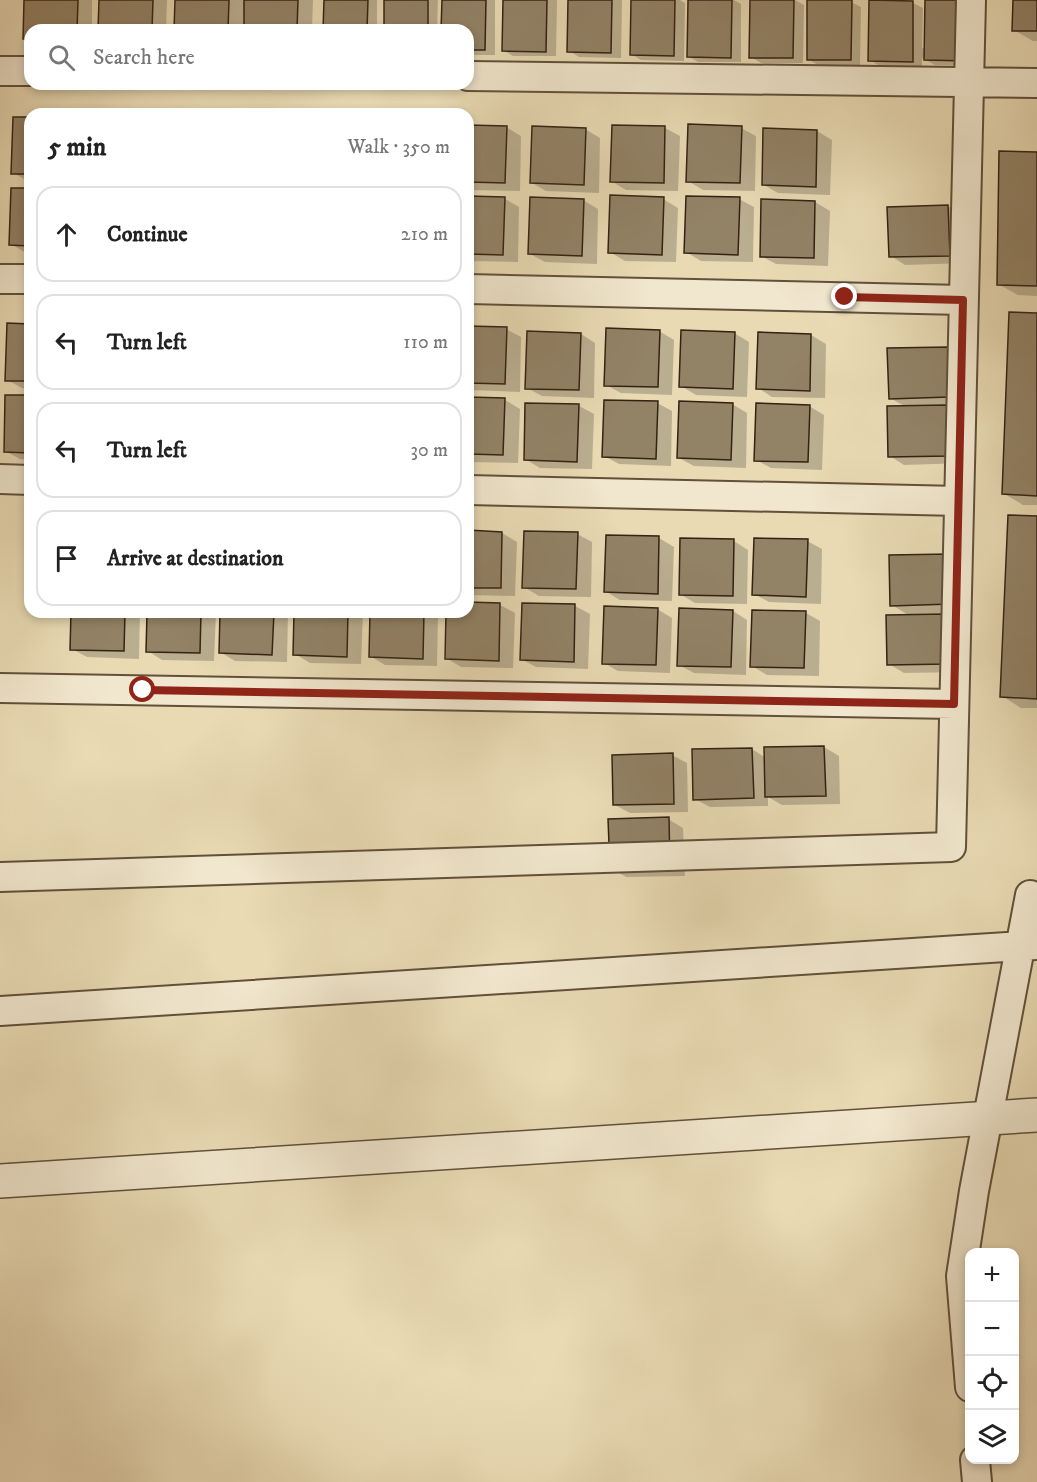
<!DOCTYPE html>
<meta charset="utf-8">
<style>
body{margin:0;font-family:"IM FELL DW Pica",serif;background:#f6f6f6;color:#222}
.controls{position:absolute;right:18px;bottom:18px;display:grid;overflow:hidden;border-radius:12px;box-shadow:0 3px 9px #0003}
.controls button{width:54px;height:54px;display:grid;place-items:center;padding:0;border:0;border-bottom:2px solid #e0e0e0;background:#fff;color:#222;font:30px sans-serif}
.stop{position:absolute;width:18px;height:18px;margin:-14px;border:4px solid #8f2418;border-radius:50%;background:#fff}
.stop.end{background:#8f2418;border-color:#fff;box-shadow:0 2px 6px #0008}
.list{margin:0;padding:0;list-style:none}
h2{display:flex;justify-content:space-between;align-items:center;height:78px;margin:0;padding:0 24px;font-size:26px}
h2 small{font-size:20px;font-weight:400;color:#767676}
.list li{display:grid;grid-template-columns:39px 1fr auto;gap:18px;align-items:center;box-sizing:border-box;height:96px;margin:0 12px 12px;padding:0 12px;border:2px solid #e0e0e0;border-radius:18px}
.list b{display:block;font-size:22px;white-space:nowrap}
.list em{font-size:20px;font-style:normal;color:#767676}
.icon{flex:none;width:33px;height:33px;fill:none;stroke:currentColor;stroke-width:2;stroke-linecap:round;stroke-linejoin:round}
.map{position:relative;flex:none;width:1037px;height:1482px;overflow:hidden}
.search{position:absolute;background:#fff;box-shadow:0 3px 9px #0003;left:24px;top:24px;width:450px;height:66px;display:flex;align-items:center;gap:15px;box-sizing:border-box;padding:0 21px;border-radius:18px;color:#767676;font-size:22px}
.panel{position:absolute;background:#fff;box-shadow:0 3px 9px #0003;left:24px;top:108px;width:450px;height:510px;border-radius:18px}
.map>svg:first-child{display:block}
.shadow{fill:#0003}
.building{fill:#928266;stroke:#342212;stroke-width:1.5}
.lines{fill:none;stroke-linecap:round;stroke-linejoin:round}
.minor-casing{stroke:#61503a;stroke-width:32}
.tertiary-casing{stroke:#61503a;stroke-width:36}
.minor{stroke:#f1e7ce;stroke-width:28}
.tertiary{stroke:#f1e7ce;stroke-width:33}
.route{stroke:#8f2418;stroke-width:8}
</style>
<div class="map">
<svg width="1037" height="1482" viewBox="0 0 1037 1482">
<rect width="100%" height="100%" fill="#e9dab4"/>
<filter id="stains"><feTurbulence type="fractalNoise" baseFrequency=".00333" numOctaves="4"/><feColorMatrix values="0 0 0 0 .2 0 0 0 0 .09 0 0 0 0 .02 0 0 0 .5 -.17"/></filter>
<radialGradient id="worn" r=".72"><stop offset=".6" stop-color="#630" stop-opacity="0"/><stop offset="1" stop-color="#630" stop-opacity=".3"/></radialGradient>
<path class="shadow" d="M25 0H92V30H30V41L24 38Z
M100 0H167L166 30H99Z
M176 0H313L312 30H176Z
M325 0H377V30H324Z
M385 0H438L437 30H385Z
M443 0H495V55H468V30H443Z
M504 0H557L556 56H513L503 50Z
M570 0H622L621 58 579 57 569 51Z
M633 0H680L685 3 684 61 641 60 631 54Z
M689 0H734L741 4V62H698L688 56Z
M752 0H795L804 5 803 63H761L751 57Z
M1014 0H1037V41H1033L1014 30Z
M851 2 861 7 860 65H818L808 59Z
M871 2 913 3 923 8 922 48 977 66 935 65 922 58V67L880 66 870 60Z
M30 119V182L13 173Z
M468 126 506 127 521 136 520 191 468 190Z
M665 128 680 136 678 191 626 190 611 181Z
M741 128 756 136 755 191 703 190 688 181Z
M585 129 600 138 599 193 546 191 532 183Z
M817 131 832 140 830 195 778 193 764 185Z
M1037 153V296L1018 295 998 284Z
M30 190V253H26L11 244Z
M468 198 505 199 519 207 518 262 468 261Z
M663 199 678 208 676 262 625 261 610 252Z
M739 199 754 207 753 262 701 261 686 252Z
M583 200 598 209 597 264 545 262 530 254Z
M815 202 830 211 828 266 776 264 761 256Z
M948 206 963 215 964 263 905 265 891 256Z
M1037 314V505H1023L1003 493Z
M30 326V389L22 388 7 380Z
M468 327 506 329 521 337 520 392 468 390Z
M659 331 674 340 672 395 621 393 606 385Z
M734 333 749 342 747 397 696 395 681 386Z
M759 333 811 335 826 344 825 398 772 397 758 388Z
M581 334 595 343 594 398 542 396 527 388Z
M947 349 962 357 964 405 945 406 962 415 963 463 904 465 890 456 906 407 890 398Z
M30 397V460L20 459 5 451Z
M468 399 505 400 520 409 518 463 468 462Z
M657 403 672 411 671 466 619 464 604 456Z
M732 404 747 413 746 468 694 466 679 458Z
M579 406 594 414 592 469 540 468 525 459Z
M809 406 824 415 822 470 771 468 756 460Z
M1037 517V708H1021L1002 696Z
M468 532 502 533 517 542 515 596 468 595Z
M577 534 592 542 591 597 539 596 524 587Z
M659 538 674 547 672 601 620 600 605 591Z
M734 541 748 550 747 604 695 603 680 594Z
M807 541 822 549 821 604 769 602 754 594Z
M890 557 965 612 942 613 961 624 962 672 904 673 889 664 910 616 892 605Z
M468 604 500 605 515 613 513 668 461 667 446 658 448 612H468Z
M575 606 590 614 588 669 536 667 521 659Z
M657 609 672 618 670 673 618 671 604 663Z
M733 611 747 620 746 675 694 673 679 665Z
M73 612H140L139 659 87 657 72 649Z
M149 612H216L214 661 162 660 148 651Z
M221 612H288L287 662 235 661 220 652Z
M296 612H363L361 664 310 663 295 654Z
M371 612H438L437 666 385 665 370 656Z
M806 613 820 621 819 676 767 675 752 666Z
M824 747 839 756 840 804 782 805 768 797V806L710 807 695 799 752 749 766 758Z
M672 755 687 763 688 812 630 813 615 805Z
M668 819 683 828 685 876 626 877 611 868Z"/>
<path class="building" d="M24 0H78L77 30H30V39H23Z
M99 0H153L152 30H98Z
M175 0H229L228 30H174Z
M244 0H298L297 30H244Z
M324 0H368L367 30H323Z
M384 0H428V30H384Z
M442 0H486L485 50H468V30H441Z
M503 0H547L546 52 502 51Z
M568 0H612L611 53 567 52Z
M631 0H675L674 56 630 55Z
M688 0H732L731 58 687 57Z
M750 0H794L793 58H749Z
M807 0H852L851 60H807Z
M869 0 913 1V62L868 61Z
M925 0H969L968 61 924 60Z
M1013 0H1037V31H1012Z
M13 117H30V174H11Z
M688 124 742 126 740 183 686 182Z
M468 125 507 126 505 183 468 182Z
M612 125 665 126 664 183 610 182Z
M532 126 586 128 584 185 530 183Z
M763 128 817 130 816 187 762 185Z
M999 151 1037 152V286L997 285Z
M11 188H30V246L9 245Z
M610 195 664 197 662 255 608 253Z
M468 196 505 197 503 255 468 254Z
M686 196 740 197 738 255 684 253Z
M530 197 584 199 582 256 528 254Z
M761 199 815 201 814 258 760 257Z
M948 205 950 256 889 257 887 207Z
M1009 312 1037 313V496L1002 494Z
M7 323 30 324V381H5Z
M468 326 507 327 505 384 468 383Z
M606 328 660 330 658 387 604 386Z
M681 330 735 332 733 389 679 387Z
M527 331 581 333 579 390 525 389Z
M758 332 811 334 810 391 756 389Z
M948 347 949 397 889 399 887 348Z
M5 395H30V453L4 452Z
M468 397 505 398 503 455 468 454Z
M604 400 658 401 656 459 602 457Z
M679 401 733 403 731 460 677 458Z
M525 403 579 404 577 462 524 460Z
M756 403 810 405 808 462 754 461Z
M947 405 949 456 888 457 887 406Z
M1008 515 1037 516V699L1000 697Z
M468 530 502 532 501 588H468Z
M524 531 578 532 576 589 522 588Z
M606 535 659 536 658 594 604 592Z
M680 538 734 539 733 596 679 595Z
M754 538 808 539 806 597 752 595Z
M949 554 951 604 890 606 889 555Z
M468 602 500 603 499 661 445 659 446 612H468Z
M522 603 575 604 574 662 520 660Z
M604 606 658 608 656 665 602 664Z
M679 608 733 610 731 667 677 666Z
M752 610 806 611 804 668 750 667Z
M71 612H125L124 651 70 650Z
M147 612H201L200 653 146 652Z
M220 612H274L272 655 219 653Z
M294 612H348L347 657 293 655Z
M370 612H424L423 659 369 657Z
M946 614 948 664 887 665 886 615Z
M824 746 826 796 765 797 764 747Z
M752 748 754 798 693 800 692 749Z
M673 753 674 804 613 805 612 755Z
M669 817 670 868 610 869 608 819Z"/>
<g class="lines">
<defs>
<path id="minor" d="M0 71H30
M468 76 1037 83
M0 279H30
M468 289 963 300
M0 479 30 480
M468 490 959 501
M0 688 954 704
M0 877 951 847 971 0
M0 1011 1037 945
M970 1387 961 1276 974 1191 1030 895
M975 1460 977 1482"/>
<path id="tertiary" d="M0 1181 1037 1115"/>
</defs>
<use href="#minor" class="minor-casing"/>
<use href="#tertiary" class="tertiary-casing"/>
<use href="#minor" class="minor"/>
<use href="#tertiary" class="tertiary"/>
</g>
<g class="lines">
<path class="route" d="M143 690 954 704 963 300 845 297"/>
</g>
<rect width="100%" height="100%" filter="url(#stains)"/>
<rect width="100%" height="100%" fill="url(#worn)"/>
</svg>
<div class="controls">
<button>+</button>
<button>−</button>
<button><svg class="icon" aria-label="locate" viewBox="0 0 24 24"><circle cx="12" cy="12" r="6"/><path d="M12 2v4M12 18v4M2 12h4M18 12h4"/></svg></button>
<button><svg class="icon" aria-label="layers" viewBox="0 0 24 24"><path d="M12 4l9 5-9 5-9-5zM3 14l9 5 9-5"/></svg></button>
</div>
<div class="stop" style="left:143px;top:690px"></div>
<div class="stop end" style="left:845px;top:297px"></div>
<div class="search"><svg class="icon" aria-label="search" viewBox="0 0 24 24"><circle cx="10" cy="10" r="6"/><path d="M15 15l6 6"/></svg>Search here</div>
<section class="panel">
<h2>5 min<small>Walk · 350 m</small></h2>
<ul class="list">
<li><svg class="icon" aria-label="ahead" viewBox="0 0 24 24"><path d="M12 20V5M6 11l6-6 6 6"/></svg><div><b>Continue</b></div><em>210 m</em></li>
<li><svg class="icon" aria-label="left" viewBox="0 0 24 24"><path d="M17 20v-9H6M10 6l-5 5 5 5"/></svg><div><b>Turn left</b></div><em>110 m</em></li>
<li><svg class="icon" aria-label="left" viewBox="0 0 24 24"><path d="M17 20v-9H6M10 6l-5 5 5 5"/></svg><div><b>Turn left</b></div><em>30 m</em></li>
<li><svg class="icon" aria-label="arrive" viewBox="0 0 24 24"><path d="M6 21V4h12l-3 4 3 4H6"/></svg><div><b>Arrive at destination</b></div></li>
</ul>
</section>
</div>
